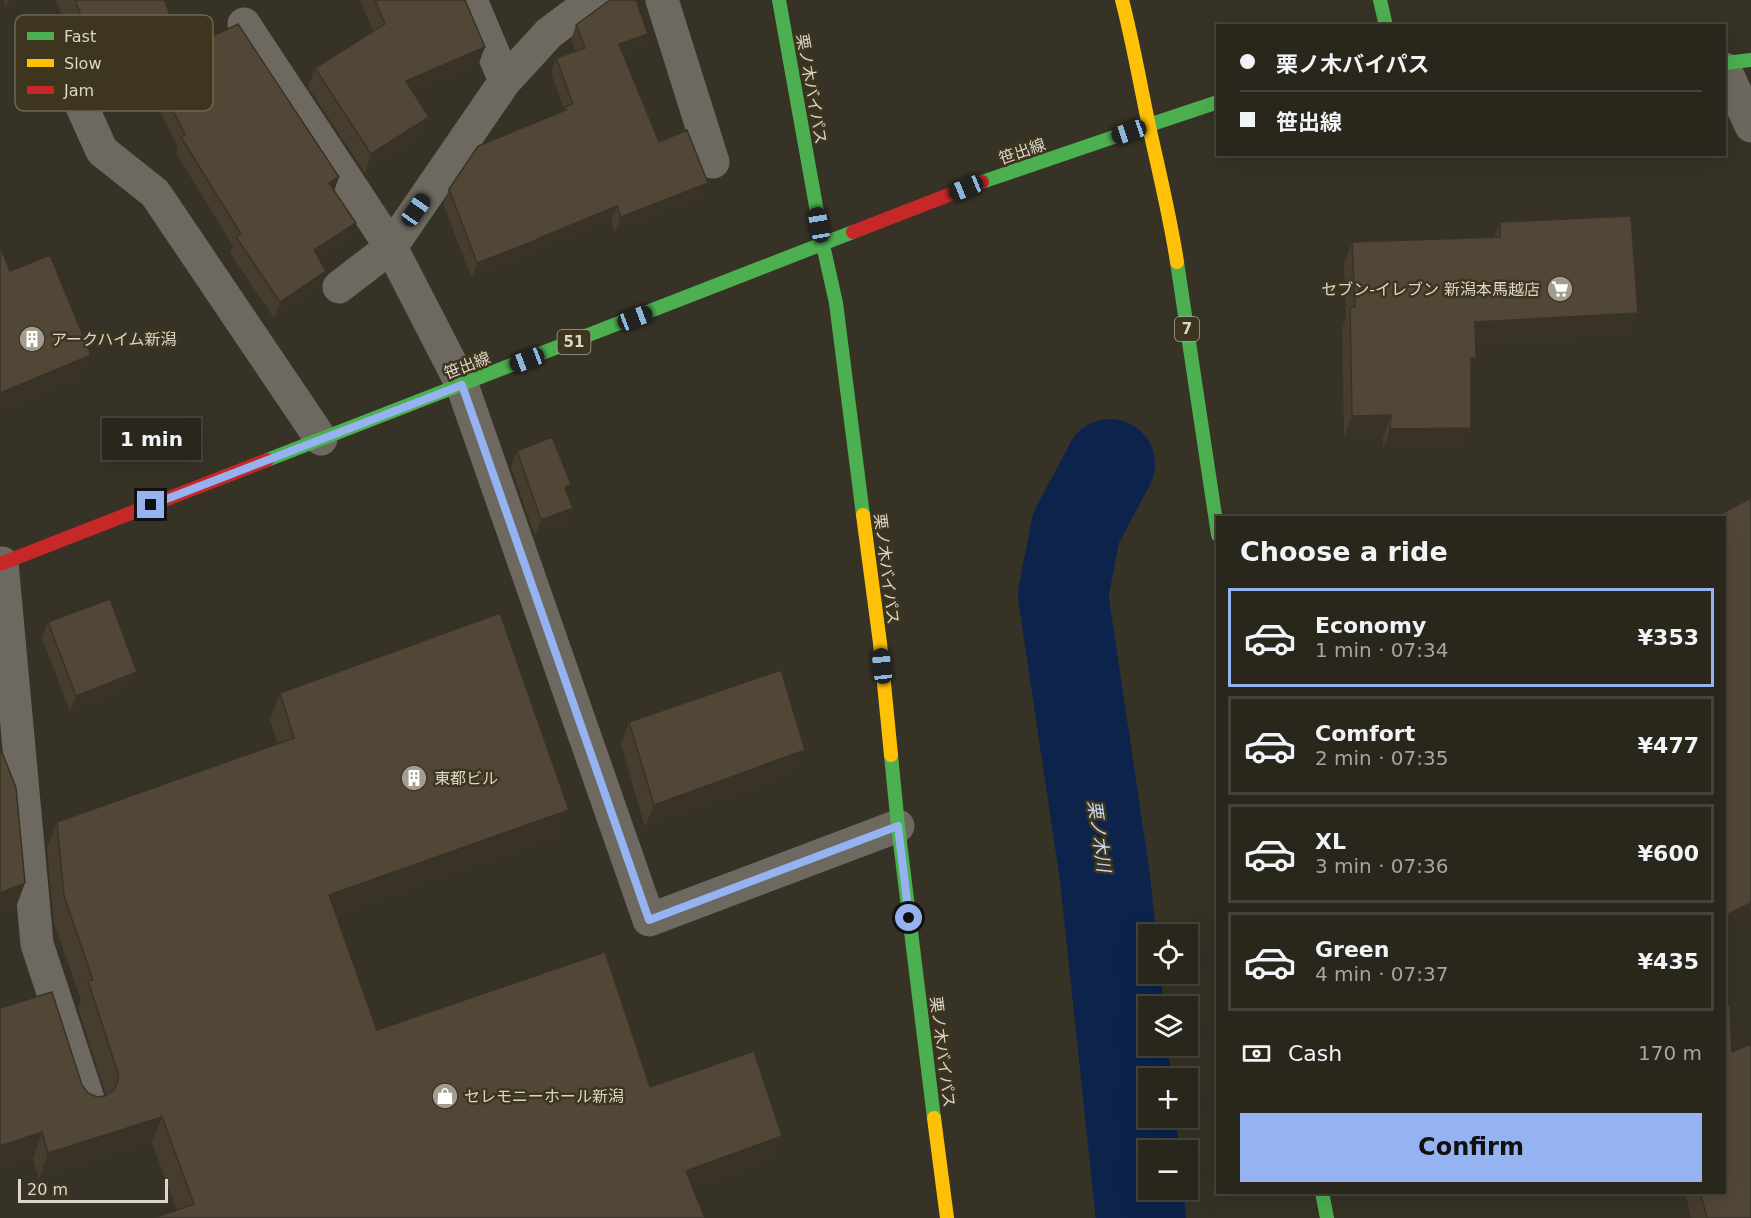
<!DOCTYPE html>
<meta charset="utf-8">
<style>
:root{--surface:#29261c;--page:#312e25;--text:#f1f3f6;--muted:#a5a5a3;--line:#45433b;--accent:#95b2f1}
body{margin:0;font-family:"DejaVu Sans","Noto Sans JP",sans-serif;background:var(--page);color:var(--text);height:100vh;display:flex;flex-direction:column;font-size:22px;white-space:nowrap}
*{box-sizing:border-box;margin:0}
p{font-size:20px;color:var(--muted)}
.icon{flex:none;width:33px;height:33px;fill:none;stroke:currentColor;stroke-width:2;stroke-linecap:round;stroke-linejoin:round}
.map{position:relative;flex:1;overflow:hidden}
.panel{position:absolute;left:1216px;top:516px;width:510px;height:678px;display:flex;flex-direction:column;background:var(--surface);border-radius:0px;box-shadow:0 6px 24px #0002,0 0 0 2px var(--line)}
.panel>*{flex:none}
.banner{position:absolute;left:1216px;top:24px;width:510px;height:132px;border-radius:0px;box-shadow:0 6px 24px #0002,0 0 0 2px var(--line);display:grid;align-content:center;height:132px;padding:0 24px;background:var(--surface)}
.fabs{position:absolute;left:1138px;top:924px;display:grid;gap:12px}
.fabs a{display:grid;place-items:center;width:60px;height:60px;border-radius:0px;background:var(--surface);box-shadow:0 6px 24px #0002,0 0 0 2px var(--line);font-size:30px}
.scale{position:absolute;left:18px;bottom:15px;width:150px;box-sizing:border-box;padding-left:6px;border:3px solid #dbd6c9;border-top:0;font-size:16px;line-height:21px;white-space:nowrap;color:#dbd6c9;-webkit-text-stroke:4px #3e351f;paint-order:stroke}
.end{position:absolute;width:27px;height:27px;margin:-14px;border:8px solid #95b2f1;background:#111;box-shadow:0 0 0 3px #111}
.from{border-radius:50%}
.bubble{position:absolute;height:42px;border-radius:0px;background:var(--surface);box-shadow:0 6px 24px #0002,0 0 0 2px var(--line);font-size:20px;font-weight:800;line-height:42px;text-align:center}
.car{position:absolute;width:18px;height:36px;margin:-18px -9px;border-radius:8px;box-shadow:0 0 4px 2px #0007;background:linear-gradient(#222 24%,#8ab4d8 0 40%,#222 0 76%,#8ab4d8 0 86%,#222 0)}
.banner b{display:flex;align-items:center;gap:21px;height:57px;font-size:22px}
.banner b+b{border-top:2px solid var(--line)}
.banner i{width:15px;height:15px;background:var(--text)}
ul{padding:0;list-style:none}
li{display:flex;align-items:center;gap:18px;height:99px;margin:0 12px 9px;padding:0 12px;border:3px solid var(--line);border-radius:0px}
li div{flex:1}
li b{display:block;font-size:22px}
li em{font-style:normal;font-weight:800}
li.active{border-color:var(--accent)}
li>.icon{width:54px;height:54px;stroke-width:1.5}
h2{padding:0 24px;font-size:27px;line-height:72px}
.pay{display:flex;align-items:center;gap:15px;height:66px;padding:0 24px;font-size:22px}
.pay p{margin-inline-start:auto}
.primary-button{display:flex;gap:12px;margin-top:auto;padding:12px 24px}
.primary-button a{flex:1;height:69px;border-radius:0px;background:var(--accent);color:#111;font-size:24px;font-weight:800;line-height:69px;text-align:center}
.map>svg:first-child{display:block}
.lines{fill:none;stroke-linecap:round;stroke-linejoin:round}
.river{stroke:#0c234c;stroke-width:90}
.street{stroke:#6d6961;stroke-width:33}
.fast{stroke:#4caf50;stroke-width:14}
.slow{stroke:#ffc107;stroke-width:14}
.jam{stroke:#c62828;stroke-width:14}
.wall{fill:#473d2f}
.shaded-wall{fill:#393226}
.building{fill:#524737;stroke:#393226;stroke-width:1.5}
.route{stroke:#95b2f1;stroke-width:8}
.labels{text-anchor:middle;stroke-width:5;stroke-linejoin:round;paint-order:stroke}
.shield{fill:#3e351f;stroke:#aca696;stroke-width:1.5}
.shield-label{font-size:15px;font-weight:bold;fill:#dbd6c9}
.street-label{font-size:16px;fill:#dbd6c9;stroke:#3e351f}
.poi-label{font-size:16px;fill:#dbd6c9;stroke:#3e351f;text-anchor:start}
.water-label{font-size:18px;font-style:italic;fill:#c5d8f8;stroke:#3e351f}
.key{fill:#3e351f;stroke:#6d6552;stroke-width:1.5}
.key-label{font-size:16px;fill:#dbd6c9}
</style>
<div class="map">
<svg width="1751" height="1218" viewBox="0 0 1751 1218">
<rect width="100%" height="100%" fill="#373226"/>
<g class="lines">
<path class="river" d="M1110,464L1076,528L1063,595L1105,878L1141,1218"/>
<path class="street" d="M471,0L505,81
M593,0L549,33L505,81L391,247L462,385L649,920L898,826
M662,0L713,162
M244,24L391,247L339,287
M1725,69L1751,126
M74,89L102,151L155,193L321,439
M2,563L37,944L90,1105"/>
<path class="fast" d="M779,0L823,245L836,303L863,515
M1380,0L1386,26
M1725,63L1751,60
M1149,125L1218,102
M982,182L1149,125
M1177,262L1218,535
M267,460L853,232
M891,755L898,826L934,1118
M1322,1192L1327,1218"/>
<path class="slow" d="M1122,0C1133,42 1140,84 1149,126C1159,172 1170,216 1177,262
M863,515L880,643L891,755
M934,1118L947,1218"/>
<path class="jam" d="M853,232L982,182
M0,564L267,460"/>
</g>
<path class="wall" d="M3,0H24L6,8Z
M56,0H164L162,43L84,73Z
M360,0H465L478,66L414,93L429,117L422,136L365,173L308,87L315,68L373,31Z
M576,25L648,34L643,48L624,55L659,142L708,183L703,198L615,232L611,221L533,253L532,255L472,278L443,204L449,189L563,112L564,109L551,73L556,58L576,52L571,40Z
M151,66L339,177L334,191L350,239L319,259L321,287L274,318L230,253L233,246L176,153L178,147L145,82Z
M1500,222L1630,334L1476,344V358L1471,372L1464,449L1383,450V437H1344L1342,329L1346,317L1344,264L1352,242L1494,237Z
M517,451L568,495L567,524L535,536L511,467Z
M48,622L132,688L70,712L42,638Z
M280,693L559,837L336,916L377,1030L650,1087L782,1136L772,1162L177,1210L152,1143L39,1180L33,1159L0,1169V1008L82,1085L88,1093L97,1097L106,1095L78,1008L81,1000L54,923L47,848L57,822L278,744L270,720Z
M629,722L797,773L645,827L621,745Z
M1732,1052L1751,1218H1691L1685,1192H1725Z"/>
<path class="shaded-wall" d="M9,0H24L6,8Z
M171,17L162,43L84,73L93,47Z
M648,34L643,48L614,59L619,44Z
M485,47L478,66L399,100L406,81Z
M429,117L422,136L365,173L371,154Z
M339,177L333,193L329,183Z
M708,183L703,198L615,232L621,217Z
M617,206L611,221L533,253L532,255L472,278L477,263Z
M356,223L350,239L308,266L314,250Z
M326,271L321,287L274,318L280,302Z
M1638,313L1630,334L1467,344L1475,322Z
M91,355L81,381L0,414V393Z
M1471,358H1476L1468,380Z
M1391,415L1383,437H1344L1352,416Z
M1471,428L1464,449L1383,450L1390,429Z
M571,484L566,500L565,488Z
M573,508L567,524L535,536L541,520Z
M137,672L132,688L70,712L76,696Z
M805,750L797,773L645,827L654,805Z
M569,810L559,837L319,922L329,895Z
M25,883L15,910L0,916V893Z
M1751,903V923L1725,936V916Z
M162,1117L152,1143L39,1180L48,1153Z
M42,1132L33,1159L0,1169V1146Z
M782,1136L772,1162L676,1198L686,1171Z"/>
<path class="building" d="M75,0H164L171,17L93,47Z
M375,0H465L485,47L406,81L429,117L371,154L315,68L385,24Z
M610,0H636L648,34L619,44L659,142L687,130L708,183L621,217L617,206L537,239V240L477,263L449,189L478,146L566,110L565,107L573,104L556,58L585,48L576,25Z
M238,24L339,177L329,183L356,223L314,250L326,271L280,302L236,237L241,234L181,137L185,135L151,66Z
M1631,216L1638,313L1475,322L1476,358H1471V428L1390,429L1391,415L1352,416L1350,307H1355L1352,242L1500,237V222Z
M0,246L10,271L50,255L91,355L0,393Z
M552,437L571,484L565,488L573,508L541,520L517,451Z
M1751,498V903L1725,916V518H1713Z
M110,599L137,672L76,696L48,622Z
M500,613L569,810L329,895L377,1030L605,952L650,1087L754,1051L782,1136L686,1171L705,1218H154L194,1204L162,1117L48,1153L42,1132L0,1146V1008L52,992L82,1085L88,1093L97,1097L105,1096L114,1090L118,1081V1073L88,981L93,980L64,896L57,822L294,738L280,693Z
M781,670L805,750L654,805L629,722Z
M0,747L16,788L25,883L0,893Z
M1730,1005L1732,1052L1751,1044V1218H1707L1700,1192H1725V1006Z"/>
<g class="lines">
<path class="route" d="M151,505L462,385L649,920L898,826L909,918"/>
</g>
<defs>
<g id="supermarket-disc" transform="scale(1.35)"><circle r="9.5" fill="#a29d90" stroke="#3e351f"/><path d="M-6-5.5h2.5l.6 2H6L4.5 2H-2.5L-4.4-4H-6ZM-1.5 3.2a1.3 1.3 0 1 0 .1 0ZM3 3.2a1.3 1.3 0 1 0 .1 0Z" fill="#fff"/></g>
<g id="building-disc" transform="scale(1.35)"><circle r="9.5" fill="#a29d90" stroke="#3e351f"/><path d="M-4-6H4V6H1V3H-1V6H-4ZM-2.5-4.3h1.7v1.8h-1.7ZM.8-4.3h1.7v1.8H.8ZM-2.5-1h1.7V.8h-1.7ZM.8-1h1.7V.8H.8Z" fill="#fff"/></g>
<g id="shop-disc" transform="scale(1.35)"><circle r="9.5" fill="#a29d90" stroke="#3e351f"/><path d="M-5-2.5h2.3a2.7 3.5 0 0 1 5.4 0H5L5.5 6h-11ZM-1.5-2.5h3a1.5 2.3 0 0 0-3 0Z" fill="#fff"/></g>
</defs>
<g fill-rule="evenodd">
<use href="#supermarket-disc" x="1560" y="289"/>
<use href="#building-disc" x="32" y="339"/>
<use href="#building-disc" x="414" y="778"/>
<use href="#shop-disc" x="445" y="1096"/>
</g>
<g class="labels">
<g class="shield">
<rect x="1175" y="317" width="24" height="24" rx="4.5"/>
<rect x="557.5" y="330" width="33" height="24" rx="4.5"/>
</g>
<g class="shield-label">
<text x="1187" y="334">7</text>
<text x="574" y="347">51</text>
</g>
<g class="street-label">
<text transform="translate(812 89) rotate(80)" y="6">栗ノ木バイパス</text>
<text transform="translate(1022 151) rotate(-19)" y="6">笹出線</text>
<text transform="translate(467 365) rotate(-21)" y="6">笹出線</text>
<text transform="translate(887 569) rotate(83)" y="6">栗ノ木バイパス</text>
<text transform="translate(943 1052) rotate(83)" y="6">栗ノ木バイパス</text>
</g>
<g class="poi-label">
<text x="1540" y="295" text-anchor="end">セブン‐イレブン 新潟本馬越店</text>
<text x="51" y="345">アークハイム新潟</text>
<text x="434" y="784">東都ビル</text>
<text x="464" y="1102">セレモニーホール新潟</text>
</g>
<g class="water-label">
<text transform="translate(1099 836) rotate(82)" y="6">栗ノ木川</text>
</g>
</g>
<rect x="15" y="15" width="198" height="96" rx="9" class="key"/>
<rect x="27" y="32" width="27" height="8" fill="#4caf50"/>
<rect x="27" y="59" width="27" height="8" fill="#ffc107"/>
<rect x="27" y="86" width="27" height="8" fill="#c62828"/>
<g class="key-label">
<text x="64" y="42">Fast</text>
<text x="64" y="69">Slow</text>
<text x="64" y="96">Jam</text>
</g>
</svg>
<div class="fabs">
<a><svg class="icon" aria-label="locate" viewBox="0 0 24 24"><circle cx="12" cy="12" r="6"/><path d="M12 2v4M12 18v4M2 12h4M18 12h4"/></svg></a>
<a><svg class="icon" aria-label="layers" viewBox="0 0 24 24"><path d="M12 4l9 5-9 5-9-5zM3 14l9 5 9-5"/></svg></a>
<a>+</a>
<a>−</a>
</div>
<div class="scale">20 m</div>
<i class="end from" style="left:909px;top:918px"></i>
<i class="end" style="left:151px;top:505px"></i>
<div class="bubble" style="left:102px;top:418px;width:99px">1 min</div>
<i class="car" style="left:1129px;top:132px;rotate:251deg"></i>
<i class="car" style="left:966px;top:188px;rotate:248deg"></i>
<i class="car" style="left:416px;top:210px;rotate:35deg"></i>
<i class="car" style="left:819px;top:225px;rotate:350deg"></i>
<i class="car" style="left:635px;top:318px;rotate:69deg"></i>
<i class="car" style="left:527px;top:360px;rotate:249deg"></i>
<i class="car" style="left:882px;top:666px;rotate:354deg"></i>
<div class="banner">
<b><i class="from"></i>栗ノ木バイパス</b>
<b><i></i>笹出線</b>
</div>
<section class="panel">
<h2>Choose a ride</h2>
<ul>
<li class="active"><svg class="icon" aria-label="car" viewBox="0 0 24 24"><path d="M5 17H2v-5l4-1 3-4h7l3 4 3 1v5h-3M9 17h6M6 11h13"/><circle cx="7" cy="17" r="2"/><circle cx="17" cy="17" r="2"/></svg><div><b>Economy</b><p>1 min · 07:34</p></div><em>¥353</em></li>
<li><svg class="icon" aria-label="car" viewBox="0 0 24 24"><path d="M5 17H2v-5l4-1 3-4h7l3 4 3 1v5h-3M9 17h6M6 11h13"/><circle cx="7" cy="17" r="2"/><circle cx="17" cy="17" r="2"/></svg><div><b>Comfort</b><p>2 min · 07:35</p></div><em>¥477</em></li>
<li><svg class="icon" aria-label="car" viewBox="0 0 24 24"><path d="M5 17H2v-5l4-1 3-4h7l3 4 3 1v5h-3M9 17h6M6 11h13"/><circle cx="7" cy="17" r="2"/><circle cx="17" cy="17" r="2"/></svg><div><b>XL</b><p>3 min · 07:36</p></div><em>¥600</em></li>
<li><svg class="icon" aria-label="car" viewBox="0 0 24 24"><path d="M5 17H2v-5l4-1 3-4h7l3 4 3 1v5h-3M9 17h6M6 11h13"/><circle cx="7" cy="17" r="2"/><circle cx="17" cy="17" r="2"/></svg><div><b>Green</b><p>4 min · 07:37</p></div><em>¥435</em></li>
</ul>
<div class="pay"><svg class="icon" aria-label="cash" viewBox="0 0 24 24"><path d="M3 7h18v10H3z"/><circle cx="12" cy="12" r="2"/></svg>Cash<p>170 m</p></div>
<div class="primary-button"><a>Confirm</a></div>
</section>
</div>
